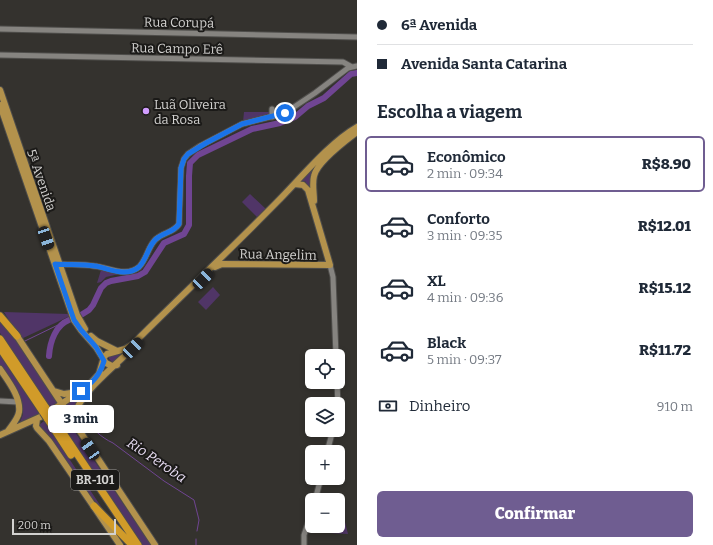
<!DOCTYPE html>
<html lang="pt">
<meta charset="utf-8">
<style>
:root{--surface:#fff;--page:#f2f2f3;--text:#1f2937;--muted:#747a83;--line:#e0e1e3;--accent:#6f5d91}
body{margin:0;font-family:Bitter,serif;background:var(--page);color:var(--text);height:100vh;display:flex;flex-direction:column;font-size:15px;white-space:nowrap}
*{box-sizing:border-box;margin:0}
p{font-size:13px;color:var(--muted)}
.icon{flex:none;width:22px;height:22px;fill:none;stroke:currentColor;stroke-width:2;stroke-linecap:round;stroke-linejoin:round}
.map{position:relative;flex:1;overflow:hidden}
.sheet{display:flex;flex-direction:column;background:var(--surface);width:356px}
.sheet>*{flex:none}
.hud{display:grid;align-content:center;height:88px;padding:0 20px;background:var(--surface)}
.controls{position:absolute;left:305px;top:349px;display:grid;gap:8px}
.controls a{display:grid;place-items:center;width:40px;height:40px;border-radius:6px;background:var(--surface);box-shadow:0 2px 6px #0003;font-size:20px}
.scale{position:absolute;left:12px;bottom:10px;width:104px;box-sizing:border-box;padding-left:4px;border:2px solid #d3d2d0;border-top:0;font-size:11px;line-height:14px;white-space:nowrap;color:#d3d2d0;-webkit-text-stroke:3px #1b1a18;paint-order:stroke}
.end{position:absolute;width:18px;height:18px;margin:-9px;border:5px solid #1a73e8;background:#fff;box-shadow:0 0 0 2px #fff}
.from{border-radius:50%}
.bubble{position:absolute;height:28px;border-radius:6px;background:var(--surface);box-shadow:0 2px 6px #0003;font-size:13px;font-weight:800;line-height:28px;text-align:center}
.car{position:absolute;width:12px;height:24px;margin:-12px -6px;border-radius:5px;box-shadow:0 0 3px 1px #0007;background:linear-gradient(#222 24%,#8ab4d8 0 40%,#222 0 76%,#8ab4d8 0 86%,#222 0)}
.hud b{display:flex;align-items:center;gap:14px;height:38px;font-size:15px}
.hud b+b{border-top:1px solid var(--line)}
.hud i{width:10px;height:10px;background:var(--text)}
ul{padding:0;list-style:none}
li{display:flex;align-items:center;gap:12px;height:56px;margin:0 8px 6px;padding:0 12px;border:2px solid transparent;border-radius:6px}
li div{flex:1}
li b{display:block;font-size:15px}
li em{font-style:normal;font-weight:800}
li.active{border-color:var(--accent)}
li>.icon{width:36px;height:36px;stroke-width:1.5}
h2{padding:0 20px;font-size:18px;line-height:48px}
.pay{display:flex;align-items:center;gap:10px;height:44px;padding:0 20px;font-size:15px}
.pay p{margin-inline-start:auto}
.primary-button{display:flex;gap:8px;margin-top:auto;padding:8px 20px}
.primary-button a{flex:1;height:46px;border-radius:6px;background:var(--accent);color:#fff;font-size:16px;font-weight:800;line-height:46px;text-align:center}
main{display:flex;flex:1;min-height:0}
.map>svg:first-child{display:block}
.green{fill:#503567}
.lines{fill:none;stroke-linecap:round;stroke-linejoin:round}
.stream{stroke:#704593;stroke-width:1}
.river{stroke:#704593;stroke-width:6}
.tertiary-casing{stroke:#4f4e4b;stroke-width:7}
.primary-casing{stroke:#4f4e4b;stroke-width:8}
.motorway-casing{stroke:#4f4e4b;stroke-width:9}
.tertiary{stroke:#868480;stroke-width:5}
.primary{stroke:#b3924c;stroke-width:6}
.motorway{stroke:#d19b29;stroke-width:7}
.motorway-bridge-casing{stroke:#4f4e4b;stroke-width:9;stroke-linecap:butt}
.motorway-bridge{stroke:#d19b29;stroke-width:7}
.route{stroke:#1a73e8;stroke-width:5}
.poi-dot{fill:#d19dfe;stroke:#1b1a18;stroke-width:1.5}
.labels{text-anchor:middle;stroke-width:4;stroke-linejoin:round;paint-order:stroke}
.shield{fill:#1b1a18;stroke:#9c9b99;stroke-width:1}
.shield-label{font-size:12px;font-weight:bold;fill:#d3d2d0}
.street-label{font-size:13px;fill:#d3d2d0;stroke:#1b1a18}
.poi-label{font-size:13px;fill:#d3d2d0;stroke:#1b1a18;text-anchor:start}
.water-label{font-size:14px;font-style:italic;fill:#e9def4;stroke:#1b1a18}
</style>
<main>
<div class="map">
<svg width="357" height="545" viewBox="0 0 357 545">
<rect width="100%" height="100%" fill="#34322e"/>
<path class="green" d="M244,112H271L272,116L243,122Z
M316,165L311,187H308L305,181H301Z
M250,194L266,209L258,218L242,202Z
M101,270L119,274L106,277L101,282L97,283Z
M213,287L220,295L206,310L198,302Z
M4,312L69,314L70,316L21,339Z
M0,319L15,336L61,401L50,408L0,333Z
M127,351L114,362H112L109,359L108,356Z
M0,355L40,415L20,422L23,414L22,407L13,386L0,366Z
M85,392L73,417L65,405Z
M62,408L73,424L75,432L151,545H142L53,414Z
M44,421L110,520L88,493L39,429V425Z
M312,519V526H338V521L345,522L348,534L311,532Z"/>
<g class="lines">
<path class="stream" d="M25,341L62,323
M83,417C92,428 100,437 113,443L164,481L194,500L199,520L197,531
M196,539V545"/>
<path class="river" d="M81,315L89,310L93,305L101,288L106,283L111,281L138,276L145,272L164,243L184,234L189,225V176L190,163L198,155L252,129L280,123L295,117L308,106L324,98L351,74L357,73
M49,356C50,341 56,325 69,320"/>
<g class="tertiary-casing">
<path id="tertiary" d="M0,29L357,37
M0,55L343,62L352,67
M272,109V117
M58,264C70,265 82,264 94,266C108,267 126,278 139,267C147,259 148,246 156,239C164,232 173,233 179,224L181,168L184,159L188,154L200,146L242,124L285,113L315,93L348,68L357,66
M330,265L333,277L336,356
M337,382L338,406
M0,401L18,402
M327,452L333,430
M315,500L321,478
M304,545V535L312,511"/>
</g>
<g class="primary-casing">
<path id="primary" d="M0,90L77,315L85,329
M0,105L74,320L81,330L96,347L106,363L112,366L117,365
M314,201C314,193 312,184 314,176C317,162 345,141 357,132
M215,267L222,264L330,265L308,190L303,185L295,184
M15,333L155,545
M91,336L97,341L117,351
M0,369C8,381 21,397 19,412C18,419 12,425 8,431
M54,391L64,394L78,392
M37,419L36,426L37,428L49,441L120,545
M77,425C76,420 76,415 77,409C83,391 120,361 135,346
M0,435L47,414L90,384L99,374L104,357L107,354L125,349L133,344C181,296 230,250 277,202C300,179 329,143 357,127"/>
</g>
<g class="motorway-casing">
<path id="motorway" d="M0,316L17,336
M0,339L46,408
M0,348L43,412
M51,415L138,545
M47,418L71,455
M94,506L132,545"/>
</g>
<use href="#tertiary" class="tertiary"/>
<use href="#primary" class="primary"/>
<use href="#motorway" class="motorway"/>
<g class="motorway-bridge-casing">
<path id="motorway-bridge" d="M46,408L51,415
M43,412L47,418"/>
</g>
<use href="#motorway-bridge" class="motorway-bridge"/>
</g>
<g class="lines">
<path class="route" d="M81,391C93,382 100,375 104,361L96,347L81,330L74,320L55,264C68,265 82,264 95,266C108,268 126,278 139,267C147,259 148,246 156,239C164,232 173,233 179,224L181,168L184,159L188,154L206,143L242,124L285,113"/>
</g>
<circle class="poi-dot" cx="146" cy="111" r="4"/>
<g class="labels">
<rect class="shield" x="71" y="470" width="48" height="20" rx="3"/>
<g class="shield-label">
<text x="95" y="484">BR-101</text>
</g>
<g class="street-label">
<text transform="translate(179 22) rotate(1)" y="5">Rua Corupá</text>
<text transform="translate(177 48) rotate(1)" y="5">Rua Campo Erê</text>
<text transform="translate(42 180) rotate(71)" y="5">5ª Avenida</text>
<text transform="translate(278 254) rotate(1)" y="5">Rua Angelim</text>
</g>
<g class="poi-label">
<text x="154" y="109">Luã Oliveira<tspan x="154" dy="15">da Rosa</tspan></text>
</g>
<g class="water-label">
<text transform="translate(157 460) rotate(34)" y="5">Rio Peroba</text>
</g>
</g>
</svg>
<div class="controls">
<a><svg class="icon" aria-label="locate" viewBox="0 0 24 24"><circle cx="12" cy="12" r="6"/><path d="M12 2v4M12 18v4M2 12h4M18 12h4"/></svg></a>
<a><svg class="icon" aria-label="layers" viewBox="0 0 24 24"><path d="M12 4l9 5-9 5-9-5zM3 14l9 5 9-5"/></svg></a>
<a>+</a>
<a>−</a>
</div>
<div class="scale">200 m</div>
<i class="end from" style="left:285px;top:113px"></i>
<i class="end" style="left:81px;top:391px"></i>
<div class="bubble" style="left:48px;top:405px;width:66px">3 min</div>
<i class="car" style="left:46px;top:238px;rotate:161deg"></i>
<i class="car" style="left:203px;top:279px;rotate:45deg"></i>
<i class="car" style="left:133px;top:348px;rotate:44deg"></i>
<i class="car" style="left:90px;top:449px;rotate:326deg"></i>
</div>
<section class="sheet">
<div class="hud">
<b><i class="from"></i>6ª Avenida</b>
<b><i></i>Avenida Santa Catarina</b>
</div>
<h2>Escolha a viagem</h2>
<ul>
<li class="active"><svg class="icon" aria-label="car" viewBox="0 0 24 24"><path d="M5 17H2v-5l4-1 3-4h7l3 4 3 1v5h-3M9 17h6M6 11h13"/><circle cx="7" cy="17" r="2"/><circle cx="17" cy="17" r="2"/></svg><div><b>Econômico</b><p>2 min · 09:34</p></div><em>R$8.90</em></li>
<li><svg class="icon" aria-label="car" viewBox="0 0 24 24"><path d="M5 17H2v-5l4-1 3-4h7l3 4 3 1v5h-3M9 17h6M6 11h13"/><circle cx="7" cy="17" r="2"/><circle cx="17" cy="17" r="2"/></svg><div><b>Conforto</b><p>3 min · 09:35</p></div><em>R$12.01</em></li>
<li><svg class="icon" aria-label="car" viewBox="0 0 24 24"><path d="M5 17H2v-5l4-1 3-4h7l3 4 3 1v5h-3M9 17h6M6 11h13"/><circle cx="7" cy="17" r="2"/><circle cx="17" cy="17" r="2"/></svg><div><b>XL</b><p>4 min · 09:36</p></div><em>R$15.12</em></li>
<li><svg class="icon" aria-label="car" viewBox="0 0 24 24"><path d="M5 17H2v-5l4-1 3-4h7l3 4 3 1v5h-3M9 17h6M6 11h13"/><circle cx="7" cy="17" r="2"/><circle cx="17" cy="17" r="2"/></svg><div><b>Black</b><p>5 min · 09:37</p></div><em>R$11.72</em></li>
</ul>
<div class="pay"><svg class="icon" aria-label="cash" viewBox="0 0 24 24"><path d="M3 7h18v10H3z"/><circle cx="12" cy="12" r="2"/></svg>Dinheiro<p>910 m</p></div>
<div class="primary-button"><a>Confirmar</a></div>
</section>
</main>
